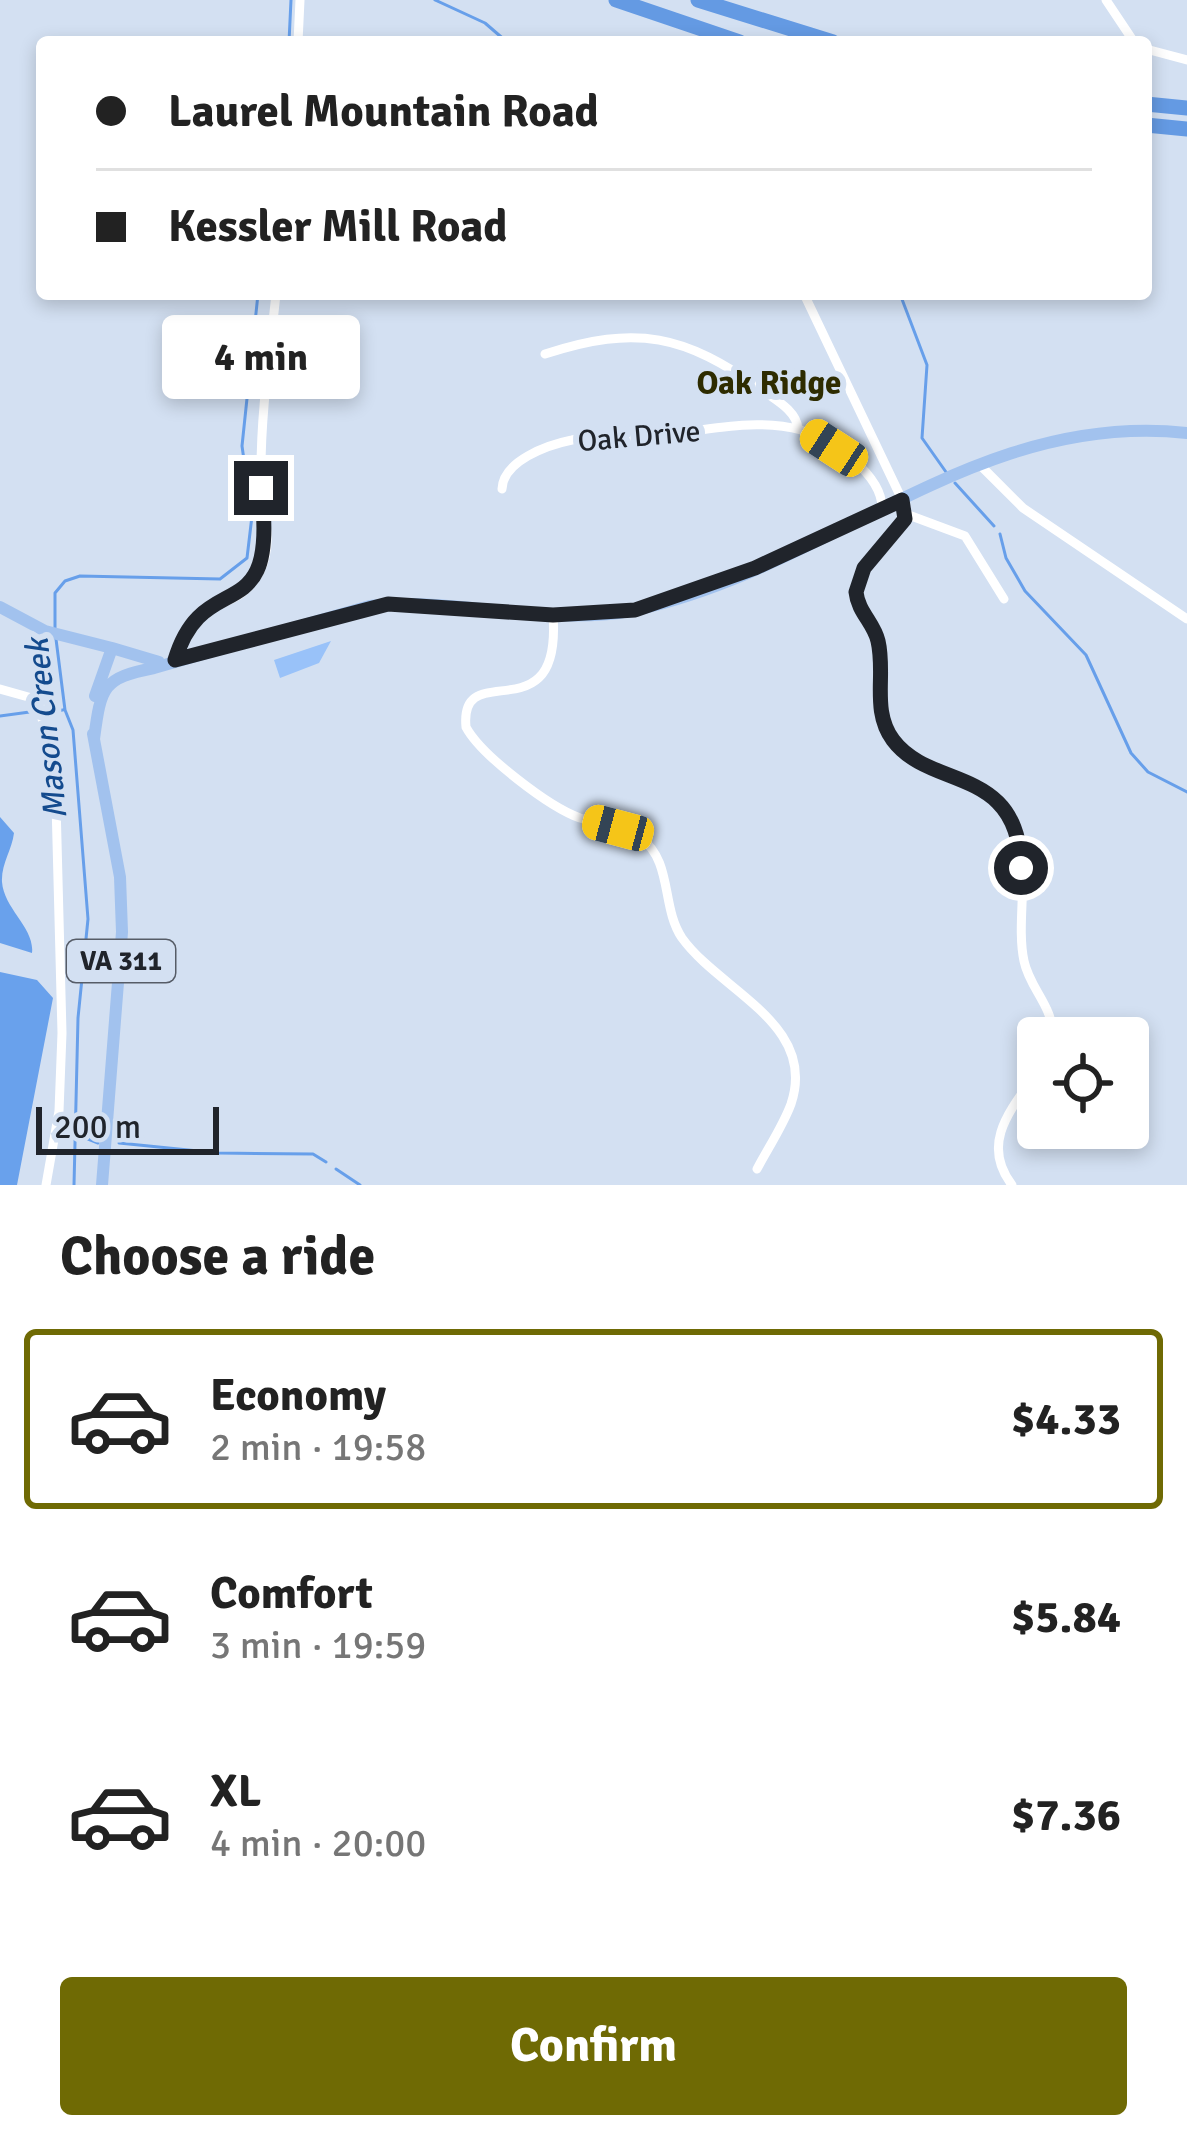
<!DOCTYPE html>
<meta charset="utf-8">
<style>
:root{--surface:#fff;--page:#f6f6f6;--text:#222;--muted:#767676;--line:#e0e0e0;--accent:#6f6a04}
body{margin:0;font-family:Signika,sans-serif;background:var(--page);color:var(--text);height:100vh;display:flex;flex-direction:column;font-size:45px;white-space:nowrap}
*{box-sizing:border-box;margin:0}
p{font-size:39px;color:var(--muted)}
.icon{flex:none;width:66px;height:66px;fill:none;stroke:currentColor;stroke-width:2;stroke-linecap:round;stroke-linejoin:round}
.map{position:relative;height:1185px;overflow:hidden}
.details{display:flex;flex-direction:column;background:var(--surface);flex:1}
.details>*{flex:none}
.hud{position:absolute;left:36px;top:36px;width:1116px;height:264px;border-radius:12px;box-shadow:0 6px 18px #0003;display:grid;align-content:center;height:264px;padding:0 60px;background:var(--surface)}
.tools{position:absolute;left:1017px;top:1017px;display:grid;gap:24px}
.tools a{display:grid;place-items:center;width:132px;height:132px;border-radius:12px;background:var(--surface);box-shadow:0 6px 18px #0003;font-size:60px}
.scale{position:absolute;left:36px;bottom:30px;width:183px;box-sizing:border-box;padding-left:12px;border:6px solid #20242b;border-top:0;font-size:33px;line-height:42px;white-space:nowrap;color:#20242b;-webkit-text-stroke:9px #d3e0f2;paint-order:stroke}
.end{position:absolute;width:54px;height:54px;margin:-27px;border:15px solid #20242b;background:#fff;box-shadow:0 0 0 6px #fff}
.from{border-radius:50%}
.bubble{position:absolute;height:84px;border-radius:12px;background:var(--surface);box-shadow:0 6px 18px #0003;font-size:39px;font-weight:700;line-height:84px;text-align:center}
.car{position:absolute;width:36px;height:72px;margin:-36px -18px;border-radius:15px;box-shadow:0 0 9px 3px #0007;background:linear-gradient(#f5c518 24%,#345 0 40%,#f5c518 0 76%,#345 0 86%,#f5c518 0)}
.hud b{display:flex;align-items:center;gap:42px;height:114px;font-size:45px}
.hud b+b{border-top:3px solid var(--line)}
.hud i{width:30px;height:30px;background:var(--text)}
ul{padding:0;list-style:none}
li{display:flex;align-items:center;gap:36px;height:180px;margin:0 24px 18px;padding:0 36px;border:6px solid transparent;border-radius:12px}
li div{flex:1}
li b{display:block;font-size:45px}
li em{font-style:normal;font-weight:700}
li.active{border-color:var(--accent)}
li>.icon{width:108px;height:108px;stroke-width:1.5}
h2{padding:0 60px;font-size:54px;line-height:144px}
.cta{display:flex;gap:24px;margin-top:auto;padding:24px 60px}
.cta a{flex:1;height:138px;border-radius:12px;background:var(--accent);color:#fff;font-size:48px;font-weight:700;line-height:138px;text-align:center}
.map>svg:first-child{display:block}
.green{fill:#99c2f9}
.forest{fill:#69a1ec}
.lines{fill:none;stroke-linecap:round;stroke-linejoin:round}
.stream{stroke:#679fea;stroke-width:3}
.minor{stroke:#fff;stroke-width:9}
.major{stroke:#a2c2ee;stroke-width:12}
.highway{stroke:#649ae3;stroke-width:15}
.route{stroke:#20242b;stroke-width:15}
.labels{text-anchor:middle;stroke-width:12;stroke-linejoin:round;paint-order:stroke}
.shield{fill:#d3e0f2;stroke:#565c67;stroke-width:3}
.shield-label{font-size:27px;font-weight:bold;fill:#20242b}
.street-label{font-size:30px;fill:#20242b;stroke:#d3e0f2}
.neighbourhood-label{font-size:33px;font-weight:bold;fill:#2e2c01;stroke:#d3e0f2}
.water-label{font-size:33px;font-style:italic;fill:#144b8e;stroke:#d3e0f2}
</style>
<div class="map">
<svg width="1187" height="1185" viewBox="0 0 1187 1185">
<rect width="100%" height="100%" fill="#d3e0f2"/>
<path class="green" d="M331,641L319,663L280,678L274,660Z"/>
<path class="forest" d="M0,817L14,833C12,850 1,864 2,882C4,909 35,928 32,953L0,943Z
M0,972L37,980L53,998L17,1185H0Z"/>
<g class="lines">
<path class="stream" d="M435,0L485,23L507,42
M289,42L291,0
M900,294L927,365L922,438L946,472
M955,483L994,526
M1000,534L1006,558L1025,591L1086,655L1131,753L1148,772L1187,792
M55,630V593L65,581L80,576L220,579L247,558L252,516L242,446L258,294
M56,639L65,710L73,730L88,919L78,1018L74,1185
M47,711L63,710
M0,716L37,711
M78,1135L98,1143
M119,1143L218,1153L313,1154L326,1162
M336,1169L360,1185"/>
<path class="minor" d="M1106,0L1134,42
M298,42L300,0
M1146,49L1187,60
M804,294L906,508C903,542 862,557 856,592C858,612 874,623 878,642C885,669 874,698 885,724C905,776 979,767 1012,824C1033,863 1015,919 1024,961C1030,990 1055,1007 1052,1038
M545,354C637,324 685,335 762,390C776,400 797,411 798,429
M979,464L1023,508L1187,619
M502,489C503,461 547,445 572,440C589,436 610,441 627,440C683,436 746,415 801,430C832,439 883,475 882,509
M906,514L965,536L1004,599
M553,615C562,738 459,654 466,727C481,755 549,807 580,818C600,824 624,825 641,838C673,862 661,907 682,938C720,991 818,1024 791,1104C783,1126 768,1148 757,1169
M175,660C197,587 236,618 260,571C276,540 260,503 261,470C261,411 270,352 276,294
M0,689L39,700L56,803L62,1033L59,1111L46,1185
M1012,1185C979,1142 1013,1107 1038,1071"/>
<path class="major" d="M0,607L45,631L112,648
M95,696L112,648L159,662
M93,734L120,877L122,932L102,1185
M94,739C101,686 103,678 154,668L370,606C458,596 547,628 635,610C831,568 976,410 1187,433"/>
<path class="highway" d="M616,0L740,42
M698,0L833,42
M1146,104L1187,108
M1146,125L1187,129"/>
</g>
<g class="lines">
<path class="route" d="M261,488C280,636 204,562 175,660L388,604L553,615L635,610L755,568L902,500L905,519L864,568L856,592C858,612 874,623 878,641C886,675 871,710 893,740C931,791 1019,764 1021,868"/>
</g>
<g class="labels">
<rect class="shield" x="67" y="940" width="108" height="42" rx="9"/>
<g class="shield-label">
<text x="121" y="970">VA 311</text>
</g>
<g class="street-label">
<text transform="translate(639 436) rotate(-5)" y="10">Oak Drive</text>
</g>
<g class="neighbourhood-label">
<text x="769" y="394">Oak Ridge</text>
</g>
<g class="water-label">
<text transform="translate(45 729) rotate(-96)" y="12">Mason Creek</text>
</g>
</g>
</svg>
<div class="tools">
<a><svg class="icon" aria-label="locate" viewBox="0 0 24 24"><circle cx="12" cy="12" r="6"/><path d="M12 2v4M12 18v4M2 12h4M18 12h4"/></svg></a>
</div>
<div class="scale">200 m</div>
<i class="end from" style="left:1021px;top:868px"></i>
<i class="end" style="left:261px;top:488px"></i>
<div class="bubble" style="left:162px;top:315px;width:198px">4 min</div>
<i class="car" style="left:834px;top:448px;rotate:303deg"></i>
<i class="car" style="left:618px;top:828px;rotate:285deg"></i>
<div class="hud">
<b><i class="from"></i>Laurel Mountain Road</b>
<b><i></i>Kessler Mill Road</b>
</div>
</div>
<section class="details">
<h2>Choose a ride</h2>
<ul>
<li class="active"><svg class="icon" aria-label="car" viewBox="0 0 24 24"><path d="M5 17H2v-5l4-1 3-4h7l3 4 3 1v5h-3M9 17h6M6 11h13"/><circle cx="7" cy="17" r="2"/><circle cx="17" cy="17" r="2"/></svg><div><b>Economy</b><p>2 min · 19:58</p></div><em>$4.33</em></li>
<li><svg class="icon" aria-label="car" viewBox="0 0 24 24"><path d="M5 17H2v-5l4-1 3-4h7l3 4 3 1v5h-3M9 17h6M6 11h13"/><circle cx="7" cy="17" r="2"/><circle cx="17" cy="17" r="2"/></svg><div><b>Comfort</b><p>3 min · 19:59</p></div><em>$5.84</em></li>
<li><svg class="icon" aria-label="car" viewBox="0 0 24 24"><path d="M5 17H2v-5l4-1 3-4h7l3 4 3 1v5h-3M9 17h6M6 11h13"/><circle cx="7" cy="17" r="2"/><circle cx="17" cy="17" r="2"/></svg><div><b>XL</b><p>4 min · 20:00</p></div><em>$7.36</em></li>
</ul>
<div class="cta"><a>Confirm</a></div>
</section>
